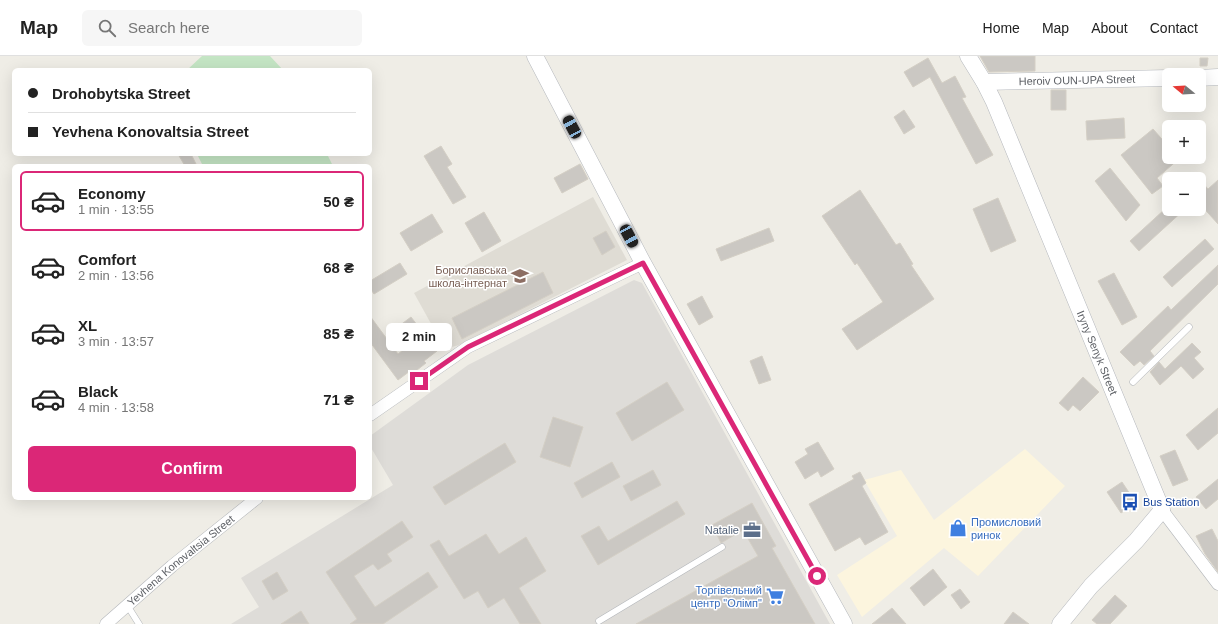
<!DOCTYPE html>
<meta charset="utf-8">
<style>
:root{--surface:#fff;--page:#f6f6f6;--text:#222;--muted:#767676;--line:#e0e0e0;--accent:#db2777}
body{margin:0;font-family:Arial,sans-serif;background:var(--page);color:var(--text);height:100vh;display:flex;flex-direction:column;font-size:15px;white-space:nowrap}
*{box-sizing:border-box;margin:0}
p{font-size:13px;color:var(--muted)}
.icon{flex:none;width:22px;height:22px;fill:none;stroke:currentColor;stroke-width:2;stroke-linecap:round;stroke-linejoin:round}
.map{position:relative;flex:1;overflow:hidden}
.side{position:absolute;left:12px;top:108px;width:360px;height:336px;display:flex;flex-direction:column;background:var(--surface);border-radius:6px;box-shadow:0 4px 16px #0002}
.side>*{flex:none}
.banner{position:absolute;left:12px;top:12px;width:360px;height:88px;border-radius:6px;box-shadow:0 4px 16px #0002;display:grid;align-content:center;height:88px;padding:0 16px;background:var(--surface)}
.needle{width:26px;rotate:288deg}
.fabs{position:absolute;left:1162px;top:12px;display:grid;gap:8px}
.fabs a{display:grid;place-items:center;width:44px;height:44px;border-radius:6px;background:var(--surface);box-shadow:0 4px 16px #0002;font-size:20px}
.end{position:absolute;width:18px;height:18px;margin:-9px;border:5px solid #db2777;background:#fff;box-shadow:0 0 0 2px #fff}
.from{border-radius:50%}
.bubble{position:absolute;height:28px;border-radius:6px;background:var(--surface);box-shadow:0 4px 16px #0002;font-size:13px;font-weight:600;line-height:28px;text-align:center}
.car{position:absolute;width:12px;height:24px;margin:-12px -6px;border-radius:5px;box-shadow:0 0 3px 1px #0007;background:linear-gradient(#222 24%,#8ab4d8 0 40%,#222 0 76%,#8ab4d8 0 86%,#222 0)}
.banner b{display:flex;align-items:center;gap:14px;height:38px;font-size:15px}
.banner b+b{border-top:1px solid var(--line)}
.banner i{width:10px;height:10px;background:var(--text)}
ul{padding:7px 0 0;list-style:none}
li{display:flex;align-items:center;gap:12px;height:60px;margin:0 8px 6px;padding:0 8px;border:2px solid transparent;border-radius:6px}
li div{flex:1}
li b{display:block;font-size:15px}
li em{font-style:normal;font-weight:600}
li.current{border-color:var(--accent)}
li>.icon{width:36px;height:36px;stroke-width:1.5}
.button{display:flex;gap:8px;margin-top:auto;padding:8px 16px}
.button a{flex:1;height:46px;border-radius:6px;background:var(--accent);color:#fff;font-size:16px;font-weight:600;line-height:46px;text-align:center}
header{display:flex;align-items:center;gap:24px;box-sizing:border-box;height:56px;padding:0 20px;background:var(--surface);border-bottom:1px solid var(--line)}
header strong{font-size:19px}
nav{display:flex;gap:22px;margin-inline-start:auto;font-size:14px}
.search{width:280px;height:36px;background:var(--page);display:flex;align-items:center;gap:10px;box-sizing:border-box;padding:0 14px;border-radius:6px;color:var(--muted);font-size:15px}
.map>svg:first-child{display:block}
.commercial{fill:#fcf5de}
.industrial{fill:#dedcd8}
.education{fill:#dfdcd4}
.green{fill:#c4e5c4}
.building{fill:#cbc8c3;stroke:#d4cfc5}
.lines{fill:none;stroke-linecap:round;stroke-linejoin:round}
.lane-casing{stroke:#b3b6ba;stroke-width:7}
.street-casing{stroke:#b3b6ba;stroke-width:13}
.secondary-casing{stroke:#b5b8bd;stroke-width:17}
.lane{stroke:#fff;stroke-width:6}
.street{stroke:#fff;stroke-width:12}
.secondary{stroke:#fff;stroke-width:16}
.route{stroke:#db2777;stroke-width:5}
.labels{text-anchor:middle;stroke-width:3;stroke-linejoin:round;paint-order:stroke}
.street-label{font-size:11px;fill:#5e6166;stroke:#fff}
.education-label{font-size:11px;fill:#785e54;stroke:#fff;text-anchor:end}
.transit-label{font-size:11px;fill:#164399;stroke:#fff;text-anchor:start}
.shop-label{font-size:11px;fill:#366cbe;stroke:#fff;text-anchor:start}
.service-label{font-size:11px;fill:#4e5e75;stroke:#fff;text-anchor:end}
</style>
<header>
<strong>Map</strong>
<div class="search"><svg class="icon" aria-label="search" viewBox="0 0 24 24"><circle cx="10" cy="10" r="6"/><path d="M15 15l6 6"/></svg>Search here</div>
<nav><a>Home</a><a>Map</a><a>About</a><a>Contact</a></nav>
</header>
<div class="map">
<svg width="1218" height="568" viewBox="0 0 1218 568">
<rect width="100%" height="100%" fill="#efede6"/>
<path class="commercial" d="M1025,393L1065,430L978,520L944,492L862,561L837,519L897,480L864,424L901,414L934,464Z"/>
<path class="industrial" d="M634,224L642,227L830,568H231L259,551L241,522L393,429L370,390V380L468,309Z"/>
<path class="education" d="M593,141L627,204L459,289L445,293L414,237Z"/>
<path class="green" d="M202,0H270L283,14H187Z
M197,98H327L333,110H203Z"/>
<path class="building" d="M980,0H1035V15L989,16Z
M928,2L942,27L955,20L966,41L962,42L993,99L976,108L930,21L913,31L904,16Z
M1200,2H1208L1207,10H1200Z
M1051,34H1066V54H1051Z
M904,54L915,71L904,78L894,61Z
M1124,62L1125,82L1087,84L1086,65Z
M1153,73L1169,91V101H1181L1157,122L1163,130L1152,138L1121,99Z
M441,90L452,108L447,111L466,141L453,148L424,100Z
M178,98H191L197,110H185Z
M580,108L588,123L562,137L554,122Z
M1110,112L1140,149L1126,165L1095,125Z
M1199,123L1208,133L1218,124V168L1199,147Z
M860,134L896,189L900,187L913,208L911,209L934,243L857,294L842,273L883,246L857,207L855,209L822,160Z
M998,142L1016,185L991,196L973,153Z
M1165,153H1185L1139,195L1130,185Z
M484,156L501,185L482,196L465,167Z
M432,158L443,176L411,195L400,177Z
M769,172L774,185L721,205L716,193Z
M606,175L615,191L602,199L593,182Z
M1205,183L1214,193L1172,231L1163,221Z
M400,207L407,218L374,238L370,232V225Z
M1218,209V228L1150,295L1154,300L1144,309L1140,305L1134,310L1120,296L1168,250L1171,254Z
M543,216L553,237L462,283L452,262Z
M1114,217L1137,261L1122,269L1098,225Z
M702,240L713,261L699,269L687,248Z
M370,260L398,298L412,287L399,270L411,261L437,295L424,305L426,307L412,318L410,315L398,324L370,286Z
M1192,287L1201,296L1194,302L1204,313L1193,323L1181,310L1160,329L1150,316L1159,306L1165,313Z
M762,300L771,324L759,328L750,305Z
M1083,321L1099,336L1080,355L1073,349L1068,355L1059,347Z
M667,326L684,354L632,385L616,357Z
M1218,352V377L1198,394L1186,379Z
M553,361L583,371L570,411L540,401Z
M818,386L834,413L821,421L818,415L805,423L795,406L808,398L805,393Z
M505,387L516,406L445,449L433,431Z
M1175,394L1188,424L1173,430L1160,400Z
M612,406L620,421L582,442L574,427Z
M653,414L661,429L631,445L623,430Z
M860,416L866,427L862,430L888,476L865,489L860,481L835,495L809,448L854,423L852,420Z
M1218,423V443L1206,453L1196,441Z
M1122,426L1136,447L1121,457L1107,436Z
M677,445L685,458L598,509L581,480L599,470L608,485Z
M752,447L776,490L772,492L815,568H636L758,500L743,474L721,487L712,469Z
M402,465L413,481L387,498L392,505L378,514L373,508L354,520L375,551L428,516L438,531L383,568H350L357,563L326,516Z
M1212,473L1218,485V516L1205,498L1196,480Z
M486,478L499,498L526,481L546,515L519,532L541,568H520L504,542L488,552L478,535L464,543L430,489L439,484L449,500Z
M933,513L947,531L924,550L910,532Z
M277,516L288,535L273,544L262,525Z
M960,533L970,546L961,553L951,539Z
M1115,539L1127,550L1110,568H1097L1092,564Z
M892,552L906,568H872Z
M301,555L309,568H281Z
M1013,556L1029,568H1004Z"/>
<g class="lines">
<g class="lane-casing">
<path id="lane" d="M1133,326L1189,271
M127,549L139,568
M599,565L722,491"/>
</g>
<g class="street-casing">
<g id="street">
<path d="M370,359L468,291L643,207"/>
<path d="M1162,454L1218,528"/>
<path id="s1" d="M106,568L172,510L257,442"/>
</g>
</g>
<g class="secondary-casing">
<g id="secondary">
<path d="M535,0L643,207L844,568"/>
<path id="s2" d="M968,0L984,26L994,46L1162,454L1136,485L1091,530L1060,568"/>
<path d="M1199,22L1218,21"/>
<path id="s3" d="M984,26L1169,22"/>
</g>
</g>
<use href="#lane" class="lane"/>
<use href="#street" class="street"/>
<use href="#secondary" class="secondary"/>
</g>
<g class="lines">
<path class="route" d="M419,325L468,291L643,207L817,520"/>
</g>
<defs>
<g id="school-bare" transform="scale(1.38)"><path d="M0-5L7-2L0 1L-7-2ZM-4 1L0 2.5L4 1V4Q0 6-4 4Z" fill="#8d6e63" stroke="#fff" stroke-width="2.5" paint-order="stroke"/></g>
<g id="bus-bare" transform="scale(1.38)"><path d="M-5-6H5V4H4V6H2V4H-2V6H-4V4H-5ZM-3.5-4V0h7V-4ZM-3.5 1.2v1.5H-2V1.2ZM2 1.2v1.5H3.5V1.2Z" fill="#1a4fb4" stroke="#fff" stroke-width="2.5" paint-order="stroke"/></g>
<g id="shop-bare" transform="scale(1.38)"><path d="M-5-2.5h2.3a2.7 3.5 0 0 1 5.4 0H5L5.5 6h-11ZM-1.5-2.5h3a1.5 2.3 0 0 0-3 0Z" fill="#3f7fe0" stroke="#fff" stroke-width="2.5" paint-order="stroke"/></g>
<g id="office-bare" transform="scale(1.38)"><path d="M-6-3h4V-5.5h4V-3h4V5H-6ZM-1-4.5V-3h2v-1.5ZM-6 0V1H6V0Z" fill="#5c6f8a" stroke="#fff" stroke-width="2.5" paint-order="stroke"/></g>
<g id="supermarket-bare" transform="scale(1.38)"><path d="M-6-5.5h2.5l.6 2H6L4.5 2H-2.5L-4.4-4H-6ZM-1.5 3.2a1.3 1.3 0 1 0 .1 0ZM3 3.2a1.3 1.3 0 1 0 .1 0Z" fill="#3f7fe0" stroke="#fff" stroke-width="2.5" paint-order="stroke"/></g>
</defs>
<g fill-rule="evenodd">
<use href="#school-bare" x="520" y="220"/>
<use href="#bus-bare" x="1130" y="446"/>
<use href="#shop-bare" x="958" y="472"/>
<use href="#office-bare" x="752" y="474"/>
<use href="#supermarket-bare" x="775" y="540"/>
</g>
<g class="labels">
<g class="street-label">
<text dy="4" stroke="none"><textPath href="#s3" startOffset="93">Heroiv OUN-UPA Street</textPath></text>
<text dy="4" stroke="none"><textPath href="#s2" startOffset="324">Iryny Senyk Street</textPath></text>
<text dy="4" stroke="none"><textPath href="#s1" startOffset="98">Yevhena Konovaltsia Street</textPath></text>
</g>
<g class="education-label">
<text x="507" y="218">Бориславська<tspan x="507" dy="13">школа-інтернат</tspan></text>
</g>
<g class="transit-label">
<text x="1143" y="450">Bus Station</text>
</g>
<g class="shop-label">
<text x="971" y="470">Промисловий<tspan x="971" dy="13">ринок</tspan></text>
<text x="762" y="538" text-anchor="end">Торгівельний<tspan x="762" dy="13">центр "Олімп"</tspan></text>
</g>
<g class="service-label">
<text x="739" y="478">Natalie</text>
</g>
</g>
</svg>
<div class="fabs">
<a><svg class="needle" viewBox="-14 -14 28 28"><path d="M0-13l5 13h-10z" fill="#e53935"/><path d="M0 13l5-13h-10z" fill="#767676"/></svg></a>
<a>+</a>
<a>−</a>
</div>
<i class="end from" style="left:817px;top:520px"></i>
<i class="end" style="left:419px;top:325px"></i>
<div class="bubble" style="left:386px;top:267px;width:66px">2 min</div>
<i class="car" style="left:572px;top:71px;rotate:332deg"></i>
<i class="car" style="left:629px;top:180px;rotate:152deg"></i>
<div class="banner">
<b><i class="from"></i>Drohobytska Street</b>
<b><i></i>Yevhena Konovaltsia Street</b>
</div>
<section class="side">
<ul>
<li class="current"><svg class="icon" aria-label="car" viewBox="0 0 24 24"><path d="M5 17H2v-5l4-1 3-4h7l3 4 3 1v5h-3M9 17h6M6 11h13"/><circle cx="7" cy="17" r="2"/><circle cx="17" cy="17" r="2"/></svg><div><b>Economy</b><p>1 min · 13:55</p></div><em>50 ₴</em></li>
<li><svg class="icon" aria-label="car" viewBox="0 0 24 24"><path d="M5 17H2v-5l4-1 3-4h7l3 4 3 1v5h-3M9 17h6M6 11h13"/><circle cx="7" cy="17" r="2"/><circle cx="17" cy="17" r="2"/></svg><div><b>Comfort</b><p>2 min · 13:56</p></div><em>68 ₴</em></li>
<li><svg class="icon" aria-label="car" viewBox="0 0 24 24"><path d="M5 17H2v-5l4-1 3-4h7l3 4 3 1v5h-3M9 17h6M6 11h13"/><circle cx="7" cy="17" r="2"/><circle cx="17" cy="17" r="2"/></svg><div><b>XL</b><p>3 min · 13:57</p></div><em>85 ₴</em></li>
<li><svg class="icon" aria-label="car" viewBox="0 0 24 24"><path d="M5 17H2v-5l4-1 3-4h7l3 4 3 1v5h-3M9 17h6M6 11h13"/><circle cx="7" cy="17" r="2"/><circle cx="17" cy="17" r="2"/></svg><div><b>Black</b><p>4 min · 13:58</p></div><em>71 ₴</em></li>
</ul>
<div class="button"><a>Confirm</a></div>
</section>
</div>
